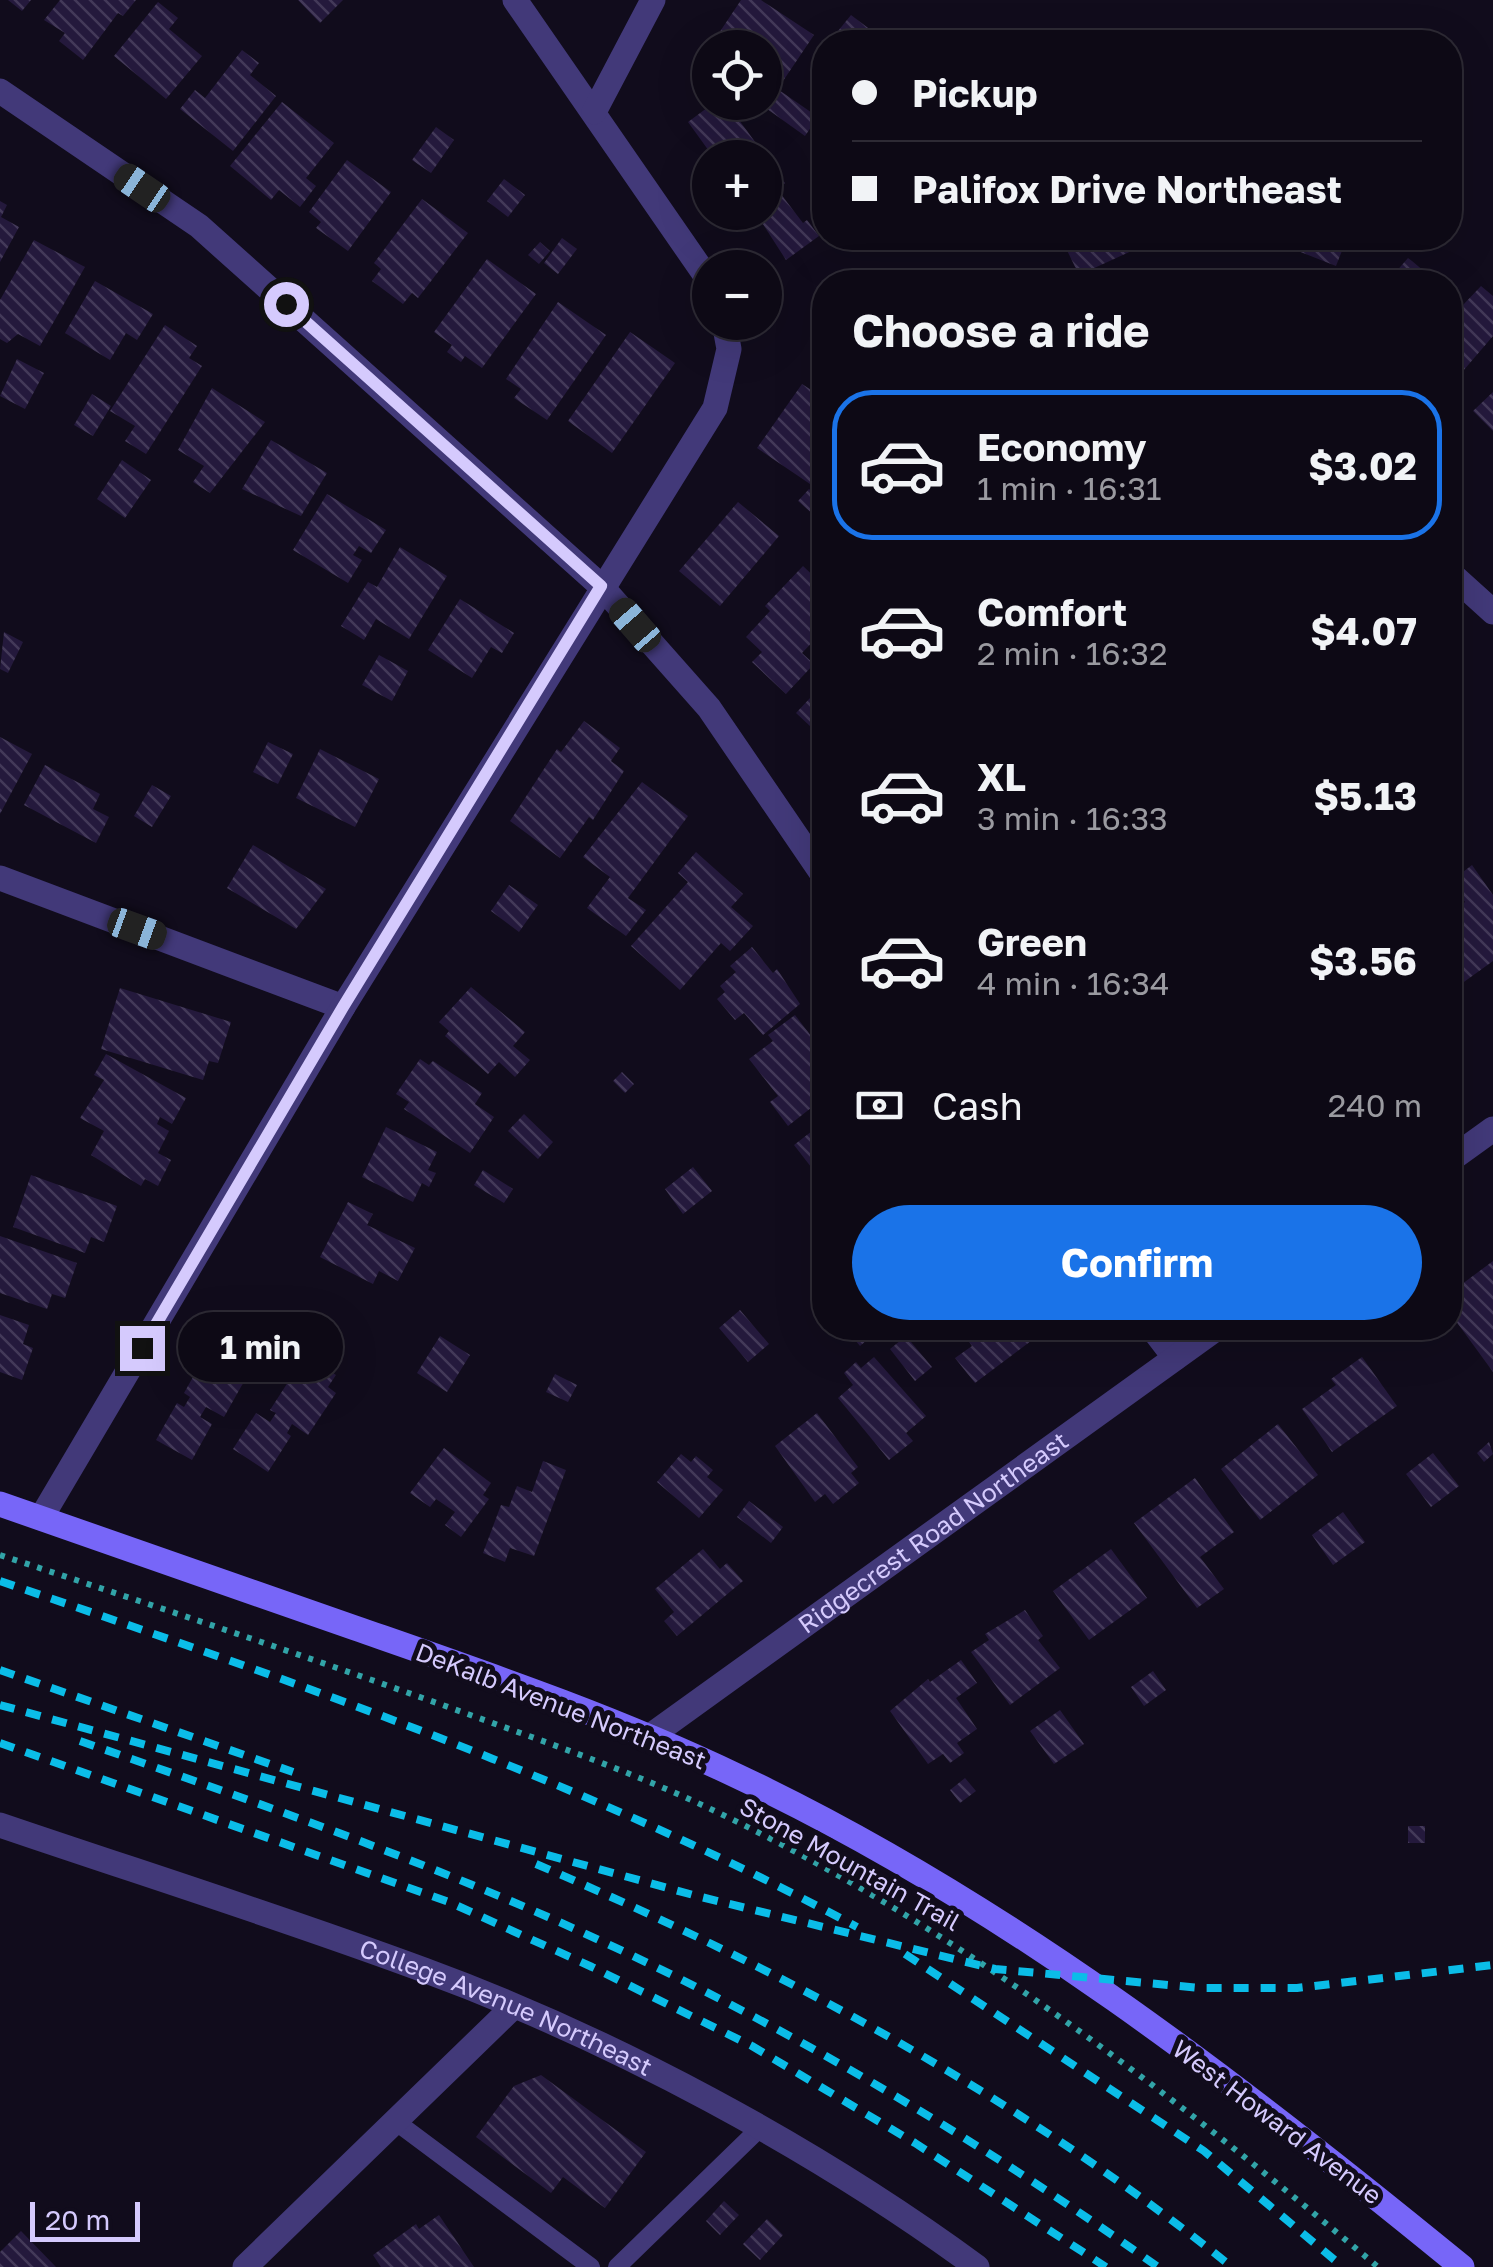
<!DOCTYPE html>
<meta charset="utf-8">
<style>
:root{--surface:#0d0915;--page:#16121e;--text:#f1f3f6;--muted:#9a9aa0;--line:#2d2a34;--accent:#1a73e8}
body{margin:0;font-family:"Golos Text",sans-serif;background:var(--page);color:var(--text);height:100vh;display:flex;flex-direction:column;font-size:38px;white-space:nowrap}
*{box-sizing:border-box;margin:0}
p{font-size:32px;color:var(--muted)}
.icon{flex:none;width:55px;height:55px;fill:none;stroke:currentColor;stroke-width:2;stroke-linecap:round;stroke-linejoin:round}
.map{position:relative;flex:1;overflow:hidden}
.panel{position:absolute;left:812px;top:270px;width:650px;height:1070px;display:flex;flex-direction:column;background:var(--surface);border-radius:40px;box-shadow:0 10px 40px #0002,0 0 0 2px var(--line)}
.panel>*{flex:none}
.top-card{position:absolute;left:812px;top:30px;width:650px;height:220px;border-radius:40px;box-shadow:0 10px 40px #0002,0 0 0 2px var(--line);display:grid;align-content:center;height:220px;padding:0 40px;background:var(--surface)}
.fabs{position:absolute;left:692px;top:30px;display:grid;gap:20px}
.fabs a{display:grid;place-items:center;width:90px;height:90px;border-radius:50%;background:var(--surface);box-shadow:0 10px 40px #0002,0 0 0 2px var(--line);font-size:50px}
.scale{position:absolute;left:30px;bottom:25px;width:110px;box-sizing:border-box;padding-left:10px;border:5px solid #d5cafd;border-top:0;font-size:28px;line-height:35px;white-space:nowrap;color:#d5cafd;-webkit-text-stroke:8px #110c1c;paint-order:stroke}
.end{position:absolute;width:45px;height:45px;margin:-22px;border:12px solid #d5cafd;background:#111;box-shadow:0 0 0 5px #111}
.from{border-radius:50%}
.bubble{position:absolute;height:70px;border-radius:35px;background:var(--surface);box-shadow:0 10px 40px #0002,0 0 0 2px var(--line);font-size:32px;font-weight:700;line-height:70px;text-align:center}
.car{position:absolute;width:30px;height:60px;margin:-30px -15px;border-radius:12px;box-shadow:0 0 8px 2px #0007;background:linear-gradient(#222 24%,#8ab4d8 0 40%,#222 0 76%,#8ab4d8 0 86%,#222 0)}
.top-card b{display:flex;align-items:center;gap:35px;height:95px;font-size:38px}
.top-card b+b{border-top:2px solid var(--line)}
.top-card i{width:25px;height:25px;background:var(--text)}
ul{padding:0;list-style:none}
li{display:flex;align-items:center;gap:30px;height:150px;margin:0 20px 15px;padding:0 20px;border:5px solid transparent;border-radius:40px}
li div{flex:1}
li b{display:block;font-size:38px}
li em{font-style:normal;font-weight:700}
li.on{border-color:var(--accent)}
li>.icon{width:90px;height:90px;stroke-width:1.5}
h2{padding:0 40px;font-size:45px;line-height:120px}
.pay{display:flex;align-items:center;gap:25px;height:110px;padding:0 40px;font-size:38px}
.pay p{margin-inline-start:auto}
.primary-button{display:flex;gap:20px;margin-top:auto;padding:20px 40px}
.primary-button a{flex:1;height:115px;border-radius:60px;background:var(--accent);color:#fff;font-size:40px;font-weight:700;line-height:115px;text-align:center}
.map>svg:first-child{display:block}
.building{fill:url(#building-back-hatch)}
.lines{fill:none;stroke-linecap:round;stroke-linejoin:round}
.path{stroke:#32a4a8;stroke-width:6;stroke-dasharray:5 8;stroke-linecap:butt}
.service{stroke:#423979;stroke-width:18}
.minor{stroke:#423979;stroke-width:25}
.tertiary{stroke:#423979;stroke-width:25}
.secondary{stroke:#7766f8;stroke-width:25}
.rail{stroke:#0bbde8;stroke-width:8;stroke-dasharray:15 12;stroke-linecap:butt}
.route{stroke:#d5cafd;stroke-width:12}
.labels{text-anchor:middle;stroke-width:10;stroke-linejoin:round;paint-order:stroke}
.street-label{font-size:25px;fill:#d5cafd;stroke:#110c1c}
</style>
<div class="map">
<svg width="1493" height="2267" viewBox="0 0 1493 2267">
<defs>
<pattern id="building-back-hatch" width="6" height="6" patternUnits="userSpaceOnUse" patternTransform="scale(2.5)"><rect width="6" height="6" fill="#24193c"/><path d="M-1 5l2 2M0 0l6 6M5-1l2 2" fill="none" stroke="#433959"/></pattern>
</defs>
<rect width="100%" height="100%" fill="#110c1c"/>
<path class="building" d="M8,0H31L22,11Z
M60,0H136L123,16L118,13L83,60L59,41L65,33L44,20Z
M298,0H343L320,23Z
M741,0H761L814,35L783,81L765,68V48H709Z
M158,2L178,18L169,29L202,56L166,99L114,56Z
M851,15L880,37L876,42H852L838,31Z
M242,50L259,63L250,75L276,96L233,151L180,109L195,90L205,98Z
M776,88L818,117L805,136L763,106Z
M282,102L334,143L306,178L316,186L300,207L279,190L271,200L230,166Z
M715,102H726L785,183L777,189L803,223L807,220L819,236L786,260L755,212H765V158H714L688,122Z
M436,127L454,140L431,173L412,160Z
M347,160L391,192L348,251L316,228L321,222L309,212Z
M504,179L525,195L508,217L487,201Z
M422,199L468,233L418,298L412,293L403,304L372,281L381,269L374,263Z
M0,201L7,205L1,217L19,227L0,262Z
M562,238L577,249L558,274L544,263Z
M1061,238H1160L1079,275Z
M1265,238H1347L1336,266Z
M34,240L85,267L40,346L18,334L7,343L0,339V300Z
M540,242L550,251L539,264L528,255Z
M1408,258L1412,261L1437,282H1387Z
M487,259L536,294L482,368L465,356L461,362L447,352L452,345L434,332Z
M1009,278L1054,279V282H1009Z
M95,281L153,314L137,340L126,333L110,360L65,333Z
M1481,286L1493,296V336L1463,371L1450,360V294L1463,305Z
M558,302L606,335L547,420L514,398L521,389L506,379Z
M165,325L197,346L189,358L202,366L146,454L125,441L135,426L110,411Z
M630,332L675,363L612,453L568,421Z
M17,359L44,373L25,409L0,396Z
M802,384L825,399V463L810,484L757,448Z
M212,388L265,422L210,493L193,482L204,466L178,450Z
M1493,392V431L1473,411Z
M92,394L111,406L93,436L74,425Z
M271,440L327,473L301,516L242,489Z
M122,460L151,480L125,518L97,499Z
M809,489L825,503V525L798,501Z
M327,494L386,530L371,553L359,546L353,555L362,560L348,583L293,550Z
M738,502L779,536L720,606L679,571Z
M400,547L447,576L409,639L376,619L364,640L341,626L368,582L377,587Z
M803,566L825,587V629L802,653L814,664L786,694L752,662L762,652L746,637L770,611L765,606Z
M460,599L514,633L502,653L491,647L472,678L428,650Z
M4,632L23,642L8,673L0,669Z
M379,655L408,671L392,701L362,685Z
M825,682V740L796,713Z
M584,721L620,748L611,761L624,771L593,820L589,817L560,858L510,821L557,749L561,752Z
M0,737L32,754L0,814Z
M268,742L293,754L278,784L253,772Z
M320,749L379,779L355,827L296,798Z
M45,765L100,794L93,809L109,817L96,843L24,805Z
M642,782L688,816L628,898L646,910L626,936L587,908L610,877L583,857Z
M152,785L171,796L152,827L134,816Z
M253,845L326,889L296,929L227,888Z
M696,852L743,894L731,907L753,926L730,951L721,943L680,990L631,946L688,882L678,873Z
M1472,865L1493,895V961L1450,992V913L1465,902L1450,882Z
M509,885L538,905L519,932L491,911Z
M752,947L773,973L777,969L800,1004L763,1035L744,1013L735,1020L717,999L725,992L720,986L736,972L730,966Z
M471,987L525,1032L513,1046L530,1060L515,1077L499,1062L488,1074L445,1036L449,1031L439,1022Z
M120,988L231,1022L218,1063L209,1061L203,1080L101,1049Z
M795,1015L818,1045L825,1039V1097L788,1126L770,1102L778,1096L749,1059L773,1041L768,1035Z
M106,1054L186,1098L172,1124L160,1117L157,1124L169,1131L158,1153L171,1160L158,1186L145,1179L141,1186L91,1155L104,1131L80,1118L104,1080L94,1075Z
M420,1059L429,1065L433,1061L482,1093L475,1104L494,1117L470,1153L404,1109L409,1102L396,1094Z
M622,1072L634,1084L625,1093L613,1081Z
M524,1114L553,1142L538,1159L508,1131Z
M825,1121V1185L794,1145Z
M386,1127L437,1152L428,1170L436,1173L429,1187L422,1183L413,1202L362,1177Z
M693,1167L712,1191L683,1214L665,1189Z
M483,1170L513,1189L504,1203L474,1185Z
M31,1175L117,1206L104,1242L91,1237L85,1253L13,1227Z
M348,1202L373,1214L367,1225L415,1248L398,1281L379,1271L373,1284L320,1257Z
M0,1236L77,1263L65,1298L52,1294L47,1309L0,1293Z
M1493,1261V1372L1450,1313V1293Z
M740,1310L769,1344L748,1362L719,1328Z
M0,1315L29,1325L23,1344L33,1348L22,1380L0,1372Z
M845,1328H868L874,1334L860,1346Z
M944,1328H1034L1039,1335L975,1383L955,1358L972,1346L962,1332L952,1339Z
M440,1336L470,1355L447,1392L417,1373Z
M906,1336L932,1367L915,1381L890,1349Z
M215,1338L255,1362L224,1417L206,1407L200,1417L212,1424L192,1460L156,1440L177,1403L184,1407L190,1397L184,1393Z
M874,1357L926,1416L906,1433L913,1441L889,1460L838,1398L853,1385L844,1373L856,1362L861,1368Z
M1362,1357L1397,1406L1332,1452L1302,1409L1336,1385L1331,1379Z
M301,1362L314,1371L318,1364L336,1375L328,1387L336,1393L308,1435L292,1424L287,1433L291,1436L268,1472L233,1449L256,1413L270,1422L276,1413L270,1410Z
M555,1374L577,1385L568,1402L546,1392Z
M817,1413L858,1467L851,1473L859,1483L833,1504L825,1494L815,1502L775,1446Z
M1278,1424L1318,1475L1260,1520L1221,1469Z
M1489,1442L1493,1454L1484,1462L1477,1453Z
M444,1448L491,1483L483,1495L489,1499L461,1537L445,1525L455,1512L436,1499L430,1507L410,1493Z
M1433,1453L1459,1486L1431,1507L1406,1474Z
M681,1454L691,1462L696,1456L713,1470L707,1477L723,1490L699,1518L657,1482Z
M543,1461L566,1470L534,1556L510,1548L505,1562L483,1553L501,1505L509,1507L517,1486L532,1492Z
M1195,1478L1234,1532L1200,1557L1224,1589L1197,1608L1134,1523Z
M749,1501L783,1527L771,1543L737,1517Z
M1343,1512L1365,1542L1333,1565L1312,1535Z
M703,1549L720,1569L727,1563L743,1581L677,1636L664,1621L674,1612L655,1589Z
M1111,1549L1147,1598L1089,1640L1053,1591Z
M1025,1610L1043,1636L1038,1640L1060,1668L1010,1705L971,1652L989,1640L985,1634Z
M961,1660L977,1683L956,1698L977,1729L957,1743L964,1753L950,1763L943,1754L928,1764L890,1711L928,1679L930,1682Z
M1153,1671L1166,1690L1144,1706L1131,1687Z
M1060,1710L1084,1744L1054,1764L1030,1731Z
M965,1778L976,1791L960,1803L950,1790Z
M1408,1826H1425V1843H1408Z
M541,2075L646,2152L605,2208L563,2177L551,2193L476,2137L514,2086Z
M724,2201L739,2215L720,2235L706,2221Z
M439,2215L474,2267H381L373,2255L416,2224L419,2229Z
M767,2219L783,2235L760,2260L743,2244Z
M21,2231L56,2267H0V2252Z"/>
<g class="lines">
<path class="path" d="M0,1555C155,1606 309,1657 462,1712C548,1743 636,1773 719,1813C960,1929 1174,2095 1378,2267"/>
<path class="service" d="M395,2121L591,2267
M617,2267L759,2129"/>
<g class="minor">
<path d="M515,0L710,282"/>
<path d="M0,91L199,226L601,586L709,708L825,878"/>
<path d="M594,112L653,0"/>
<path d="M1450,573L1493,612"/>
<path d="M0,878L343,1007"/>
<path d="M1450,1160L1493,1129"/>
<path d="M1152,1328L1175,1358"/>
<path d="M41,1518L343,1007L715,408L729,349L724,322"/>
<path id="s1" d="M649,1737L1217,1328"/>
<path d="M245,2267L513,2007"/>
</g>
<path class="tertiary" id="s2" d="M0,1825C141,1873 284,1918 424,1970C612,2039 815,2148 977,2267"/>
<path class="secondary" d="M0,1504C119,1545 237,1587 355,1628C484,1673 614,1717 737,1776C1002,1901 1237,2083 1462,2267"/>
<path class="rail" d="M0,1581C292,1681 584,1780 857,1927
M0,1670L293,1772
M0,1705L697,1896L995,1969L1201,1988H1297L1493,1965
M80,1741C238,1796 395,1850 548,1917C762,2011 968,2132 1158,2267
M0,1743L449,1902L592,1967L752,2046L915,2143L1106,2267
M536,1864C782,1969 1023,2099 1232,2267
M905,1954L1204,2151L1343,2267"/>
</g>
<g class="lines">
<path class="route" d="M142,1348L343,1007L601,586L286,304"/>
</g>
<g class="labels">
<g class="street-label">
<text dy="9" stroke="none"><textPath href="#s1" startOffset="350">Ridgecrest Road Northeast</textPath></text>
<text transform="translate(561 1706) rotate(21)" y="9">DeKalb Avenue Northeast</text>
<text transform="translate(850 1864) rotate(29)" y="9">Stone Mountain Trail</text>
<text dy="9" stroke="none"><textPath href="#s2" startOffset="538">College Avenue Northeast</textPath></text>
<text transform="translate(1277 2122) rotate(37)" y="9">West Howard Avenue</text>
</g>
</g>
</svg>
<div class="fabs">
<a><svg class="icon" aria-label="locate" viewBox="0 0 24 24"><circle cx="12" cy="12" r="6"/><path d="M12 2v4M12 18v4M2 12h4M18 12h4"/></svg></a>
<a>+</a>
<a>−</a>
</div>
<div class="scale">20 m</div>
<i class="end from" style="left:286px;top:304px"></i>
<i class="end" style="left:142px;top:1348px"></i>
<div class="bubble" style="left:178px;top:1312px;width:165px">1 min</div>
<i class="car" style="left:142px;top:188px;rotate:304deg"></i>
<i class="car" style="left:635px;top:625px;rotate:319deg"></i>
<i class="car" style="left:137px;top:929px;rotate:110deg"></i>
<div class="top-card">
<b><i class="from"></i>Pickup</b>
<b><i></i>Palifox Drive Northeast</b>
</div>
<section class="panel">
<h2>Choose a ride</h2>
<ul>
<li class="on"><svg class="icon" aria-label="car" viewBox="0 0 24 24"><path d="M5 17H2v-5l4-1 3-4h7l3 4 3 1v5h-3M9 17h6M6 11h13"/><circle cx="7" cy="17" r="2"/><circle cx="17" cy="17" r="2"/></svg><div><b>Economy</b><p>1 min · 16:31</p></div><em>$3.02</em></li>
<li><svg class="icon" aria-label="car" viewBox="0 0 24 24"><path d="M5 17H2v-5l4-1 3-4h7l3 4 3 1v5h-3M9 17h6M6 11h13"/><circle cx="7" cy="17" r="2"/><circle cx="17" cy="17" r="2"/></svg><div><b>Comfort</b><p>2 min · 16:32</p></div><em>$4.07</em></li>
<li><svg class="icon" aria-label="car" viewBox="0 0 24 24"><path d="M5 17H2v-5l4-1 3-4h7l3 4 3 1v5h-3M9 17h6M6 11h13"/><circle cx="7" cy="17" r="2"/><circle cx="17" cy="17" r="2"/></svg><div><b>XL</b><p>3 min · 16:33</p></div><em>$5.13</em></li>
<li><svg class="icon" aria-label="car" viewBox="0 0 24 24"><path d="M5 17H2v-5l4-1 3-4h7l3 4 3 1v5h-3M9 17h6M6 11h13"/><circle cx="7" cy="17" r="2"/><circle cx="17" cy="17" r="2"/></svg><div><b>Green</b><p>4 min · 16:34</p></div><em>$3.56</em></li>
</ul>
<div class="pay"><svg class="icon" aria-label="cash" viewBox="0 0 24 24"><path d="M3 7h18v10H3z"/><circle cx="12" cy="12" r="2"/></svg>Cash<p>240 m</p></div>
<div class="primary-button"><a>Confirm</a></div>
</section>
</div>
